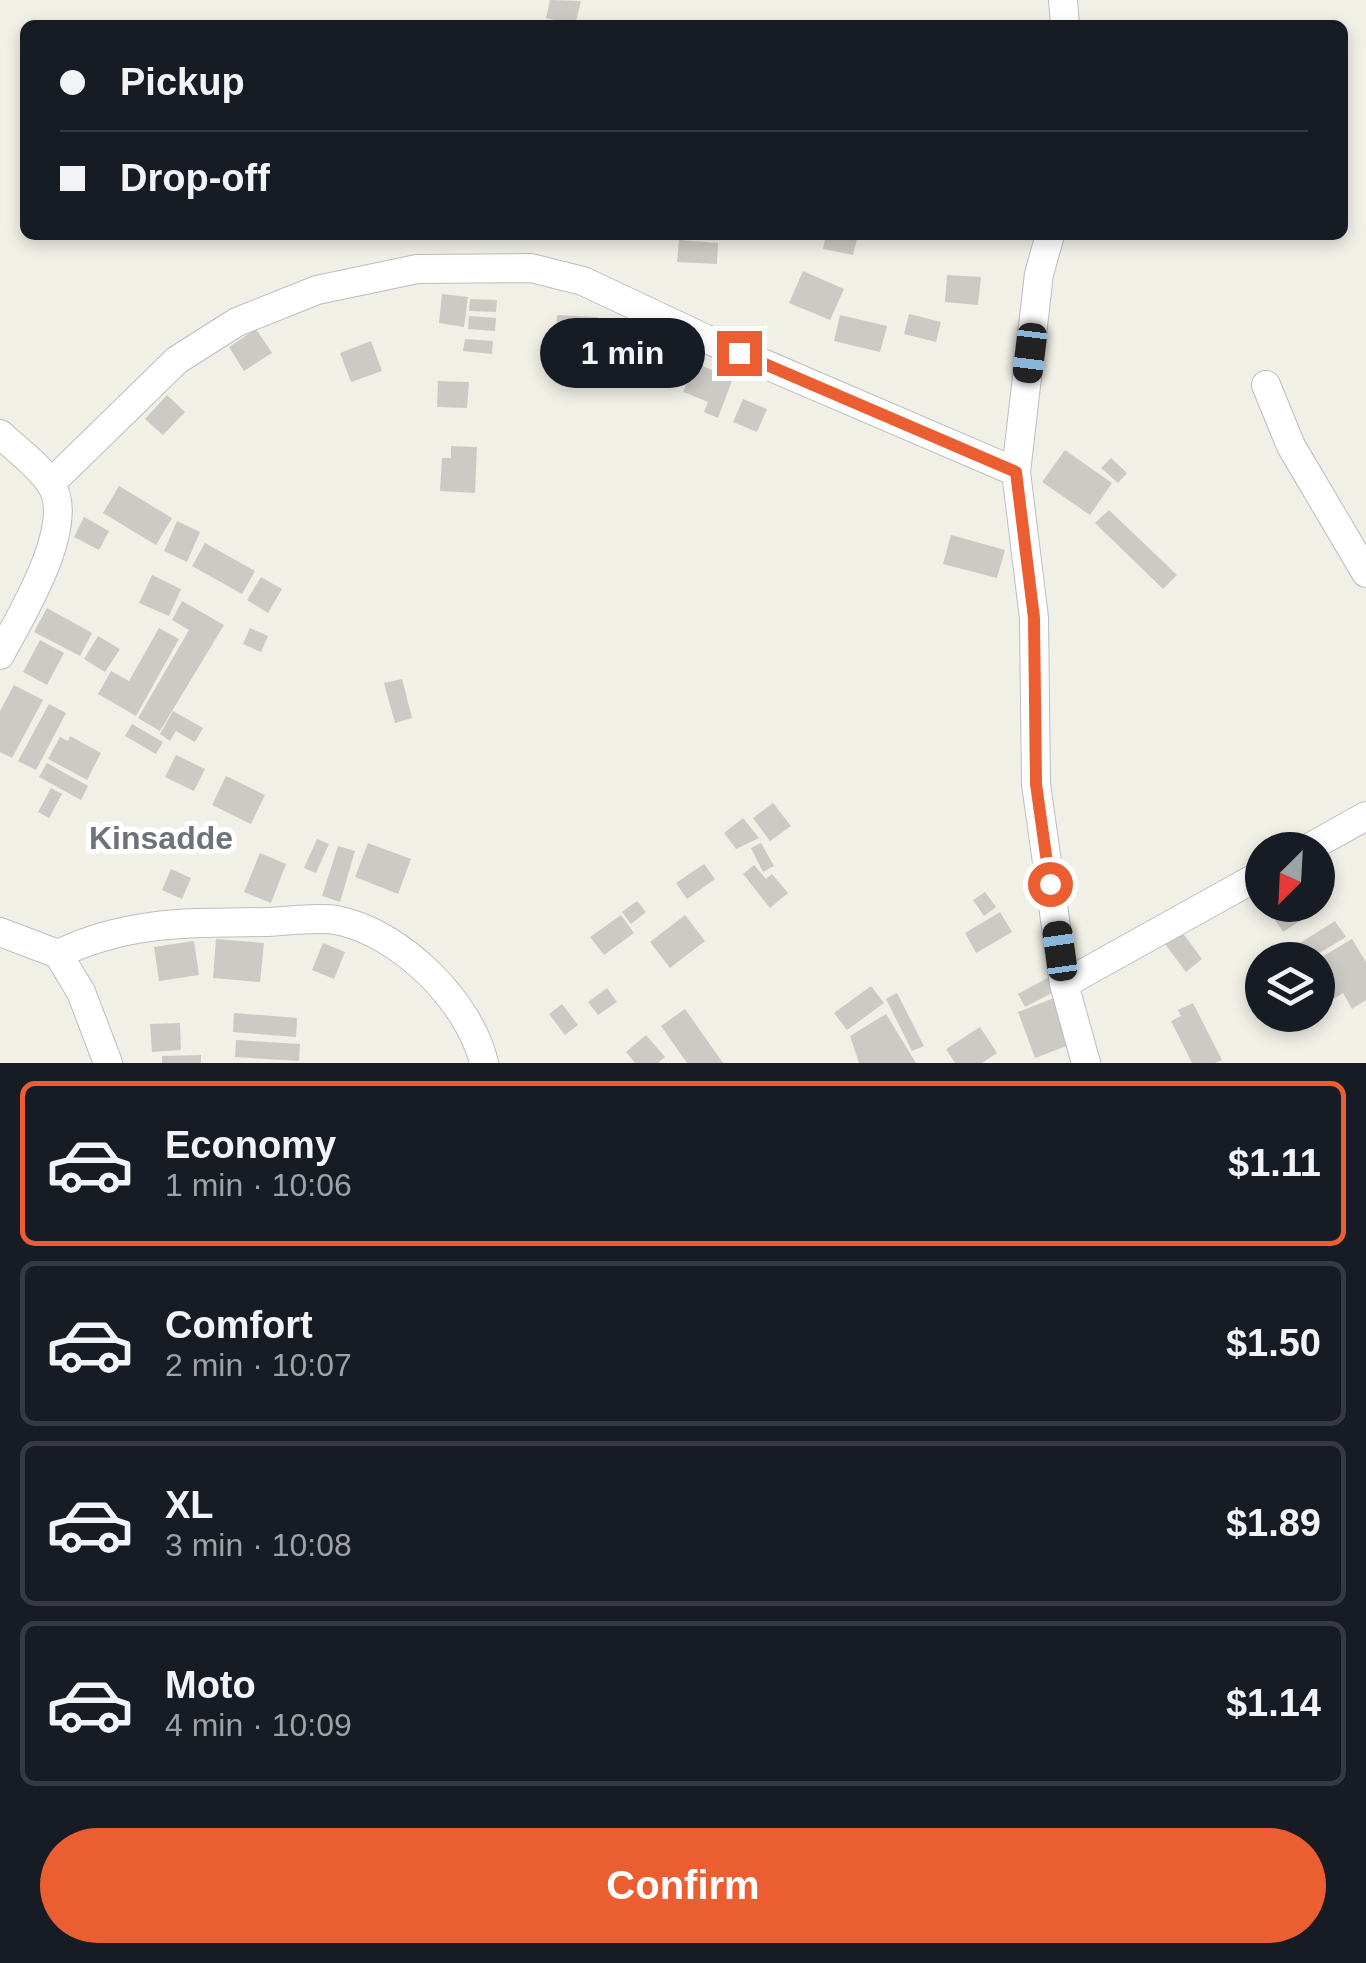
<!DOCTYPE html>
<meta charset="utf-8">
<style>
:root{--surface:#171b24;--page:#20242c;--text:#f1f3f6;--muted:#9ea1a6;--line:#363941;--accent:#eb5e32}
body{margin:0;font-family:Arial,sans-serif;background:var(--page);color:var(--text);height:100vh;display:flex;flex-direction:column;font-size:38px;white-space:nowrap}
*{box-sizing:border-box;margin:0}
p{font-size:32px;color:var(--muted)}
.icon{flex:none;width:55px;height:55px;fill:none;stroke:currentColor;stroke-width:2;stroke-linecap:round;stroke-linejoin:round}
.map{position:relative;height:1063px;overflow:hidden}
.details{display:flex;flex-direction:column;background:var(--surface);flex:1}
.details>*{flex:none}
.top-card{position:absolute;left:20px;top:20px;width:1328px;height:220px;border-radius:15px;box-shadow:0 5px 15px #0003;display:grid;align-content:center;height:220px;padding:0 40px;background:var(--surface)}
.needle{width:65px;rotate:204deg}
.fabs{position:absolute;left:1245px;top:832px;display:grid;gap:20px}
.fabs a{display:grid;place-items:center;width:90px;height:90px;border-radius:50%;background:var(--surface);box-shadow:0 5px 15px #0003;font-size:50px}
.end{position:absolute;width:45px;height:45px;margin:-22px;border:12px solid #eb5e32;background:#fff;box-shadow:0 0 0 5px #fff}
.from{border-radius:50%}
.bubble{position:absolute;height:70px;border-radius:35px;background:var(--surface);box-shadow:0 5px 15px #0003;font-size:32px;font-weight:700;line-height:70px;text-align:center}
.car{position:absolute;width:30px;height:60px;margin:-30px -15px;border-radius:12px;box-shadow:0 0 8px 2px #0007;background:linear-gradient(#222 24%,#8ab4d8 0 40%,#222 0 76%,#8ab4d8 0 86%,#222 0)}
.top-card b{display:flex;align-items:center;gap:35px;height:95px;font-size:38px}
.top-card b+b{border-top:2px solid var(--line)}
.top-card i{width:25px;height:25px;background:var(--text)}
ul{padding:18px 0 0;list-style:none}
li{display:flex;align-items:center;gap:30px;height:165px;margin:0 20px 15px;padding:0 20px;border:5px solid var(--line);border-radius:15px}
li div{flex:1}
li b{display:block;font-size:38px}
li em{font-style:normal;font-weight:700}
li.active{border-color:var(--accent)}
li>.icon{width:90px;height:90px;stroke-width:1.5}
.primary-button{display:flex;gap:20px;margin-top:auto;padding:20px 40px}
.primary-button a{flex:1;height:115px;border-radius:60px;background:var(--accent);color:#fff;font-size:40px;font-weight:700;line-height:115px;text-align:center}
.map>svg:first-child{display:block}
.building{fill:#cccac4}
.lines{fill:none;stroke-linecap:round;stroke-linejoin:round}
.street-casing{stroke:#bbbdc2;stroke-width:30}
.street{stroke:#fff;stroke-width:28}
.route{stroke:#eb5e32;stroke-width:12}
.labels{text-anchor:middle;stroke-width:10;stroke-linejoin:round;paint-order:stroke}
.quarter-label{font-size:32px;font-weight:bold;fill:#6f7279;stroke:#fff}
</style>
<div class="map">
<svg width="1366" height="1063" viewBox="0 0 1366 1063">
<rect width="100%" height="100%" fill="#f0f0e7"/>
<path class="building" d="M550,0L581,1L575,25L546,18Z
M826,235H858L853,255L823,249Z
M679,240L718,243L717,264L677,262Z
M803,271L844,289L830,320L789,303Z
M947,275L981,277L978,305L945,302Z
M442,294L468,297L464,327L439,323Z
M470,299L497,300L496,312L469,311Z
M909,314L941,322L936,342L904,334Z
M557,315L598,317L597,349L569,347L568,371H555Z
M840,315L887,326L880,352L834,341Z
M469,316L496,318L495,331L468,329Z
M256,329L272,353L244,371L229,347Z
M465,339L493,341L492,354L463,351Z
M371,341L382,371L351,382L340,353Z
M694,363L733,378L718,418L704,412L708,402L683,392Z
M438,381L469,382L467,408L437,407Z
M167,395L185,412L163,435L145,419Z
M743,399L767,409L757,432L733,422Z
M451,446L477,447L475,493L440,491L442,458H451Z
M1065,450L1112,483L1090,515L1042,482Z
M1111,458L1127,473L1118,483L1101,468Z
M119,486L172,518L156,545L103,513Z
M1109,510L1177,575L1163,589L1095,523Z
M84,517L109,531L99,550L74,537Z
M177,521L200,532L187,562L164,551Z
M951,535L1005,550L997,578L943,564Z
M205,543L255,571L242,594L192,566Z
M152,575L181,589L169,616L139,603Z
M261,577L282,589L268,613L247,600Z
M182,601L224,625L160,731L138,718L189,630L172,620Z
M47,608L92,633L80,656L34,632Z
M159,628L179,639L136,716L98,694L111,671L129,681Z
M250,628L268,636L261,652L243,644Z
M98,636L120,649L105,672L84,659Z
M40,640L64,653L47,685L23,672Z
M402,679L412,718L395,723L384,683Z
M14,685L43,700L12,758L0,752V711Z
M49,704L66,713L36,770L18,761Z
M173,711L203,728L195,742L176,731L170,741L160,734Z
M132,724L163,742L156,754L125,736Z
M70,736L101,753L87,780L48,759L60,737L68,741Z
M176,755L205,769L194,791L165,777Z
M47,763L88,786L81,800L39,777Z
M226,776L265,795L251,824L212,805Z
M51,788L62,794L49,818L38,812Z
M773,803L791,826L770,841L753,818Z
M743,818L759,838L736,849L724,833Z
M317,839L329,844L316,873L304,868Z
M368,843L411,859L398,894L355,877Z
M761,843L774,866L763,872L751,848Z
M338,846L355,851L340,902L322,896Z
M260,853L286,864L271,903L244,892Z
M704,864L715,879L687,899L676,883Z
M754,865L766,879L772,874L788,893L770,908L743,874Z
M171,869L191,878L182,899L162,890Z
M985,892L996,907L984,916L973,900Z
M637,901L646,912L631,924L622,912Z
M1265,905H1324L1283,932Z
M1000,912L1012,932L976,953L965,933Z
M621,915L634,933L604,955L590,937Z
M685,915L705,941L670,968L650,942Z
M1335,921L1346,937L1308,960H1289L1284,953Z
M1182,932L1202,959L1186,972L1165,944Z
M216,939L264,943L260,982L213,978Z
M1352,939L1366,962V1000L1352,1009L1343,993L1332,1000L1318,976V959Z
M194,941L199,975L159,981L154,947Z
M323,943L345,952L334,979L312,970Z
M1049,977L1056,991L1025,1007L1018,994Z
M871,986L884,1003L847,1030L834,1013Z
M607,988L617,1002L598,1015L588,1002Z
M897,993L924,1046L912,1051L886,999Z
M1054,998L1072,1044L1035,1058L1018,1012Z
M1193,1003L1222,1060L1215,1063H1192L1171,1021L1181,1016L1178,1010Z
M562,1004L578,1025L565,1035L549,1014Z
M685,1009L723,1063H687L661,1026Z
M234,1013L297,1018L296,1037L233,1032Z
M886,1014L916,1063H859L850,1036Z
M180,1023L181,1050L152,1052L150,1024Z
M980,1027L997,1053L982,1063H955L946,1049Z
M646,1035L665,1057L658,1063H635L626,1052Z
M236,1040L300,1044L299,1061L235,1057Z
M201,1055V1063H162V1056Z"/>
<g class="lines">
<g class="street-casing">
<path id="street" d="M1063,0L1065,25
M1050,235L1039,274L1016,472L1034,618L1036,784L1064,984L1086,1063
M1266,385L1291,446L1366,573
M0,434C16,449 38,465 50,483C79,523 20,617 0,655
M51,483L177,360L237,322L317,290L417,269L531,268L583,281L704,338L1016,472
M1305,850L1366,816
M0,932L58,954L81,992L108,1063
M58,954C129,920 190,923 267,922C289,921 315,917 336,920C400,932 470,1002 484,1063
M1064,984L1262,874"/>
</g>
<use href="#street" class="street"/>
</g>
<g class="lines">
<path class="route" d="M739,353L1016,472L1034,618L1036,784L1050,884"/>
</g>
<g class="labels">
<g class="quarter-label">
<text x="161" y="849">Kinsadde</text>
</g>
</g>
</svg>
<div class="fabs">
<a><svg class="needle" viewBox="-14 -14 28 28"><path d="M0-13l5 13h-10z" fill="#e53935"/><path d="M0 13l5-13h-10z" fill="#9ea1a6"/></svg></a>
<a><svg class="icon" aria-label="layers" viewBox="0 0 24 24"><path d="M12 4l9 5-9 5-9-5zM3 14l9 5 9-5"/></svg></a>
</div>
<i class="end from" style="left:1050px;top:884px"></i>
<i class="end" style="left:739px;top:353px"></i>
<div class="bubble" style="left:540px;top:318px;width:165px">1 min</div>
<i class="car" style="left:1030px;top:353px;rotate:187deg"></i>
<i class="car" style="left:1060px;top:951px;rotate:352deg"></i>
<div class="top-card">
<b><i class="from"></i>Pickup</b>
<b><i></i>Drop-off</b>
</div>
</div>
<section class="details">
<ul>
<li class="active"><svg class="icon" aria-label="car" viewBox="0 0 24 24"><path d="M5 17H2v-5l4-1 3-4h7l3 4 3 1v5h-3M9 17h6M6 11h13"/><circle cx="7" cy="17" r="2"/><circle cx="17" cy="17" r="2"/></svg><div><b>Economy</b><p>1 min · 10:06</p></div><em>$1.11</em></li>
<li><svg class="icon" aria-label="car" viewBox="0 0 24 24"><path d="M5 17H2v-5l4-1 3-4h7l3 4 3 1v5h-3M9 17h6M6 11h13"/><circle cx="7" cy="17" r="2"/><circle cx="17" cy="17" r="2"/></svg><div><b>Comfort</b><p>2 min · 10:07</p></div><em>$1.50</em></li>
<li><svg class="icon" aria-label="car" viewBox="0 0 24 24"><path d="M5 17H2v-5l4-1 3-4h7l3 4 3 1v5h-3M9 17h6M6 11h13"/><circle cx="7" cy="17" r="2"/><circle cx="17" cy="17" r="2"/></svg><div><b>XL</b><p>3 min · 10:08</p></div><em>$1.89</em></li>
<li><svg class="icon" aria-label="car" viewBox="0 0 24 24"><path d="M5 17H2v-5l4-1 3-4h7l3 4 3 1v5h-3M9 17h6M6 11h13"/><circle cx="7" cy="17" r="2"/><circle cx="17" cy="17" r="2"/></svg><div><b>Moto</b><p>4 min · 10:09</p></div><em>$1.14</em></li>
</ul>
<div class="primary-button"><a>Confirm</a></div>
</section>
